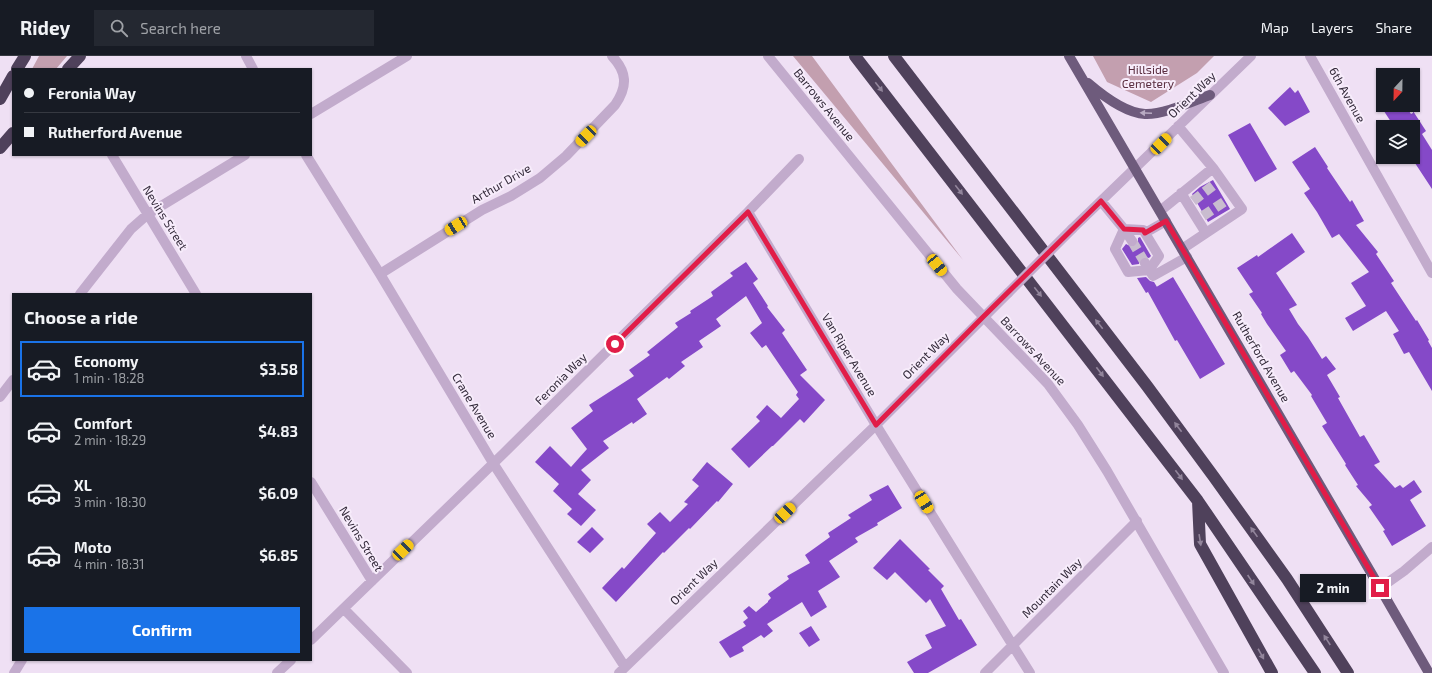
<!DOCTYPE html>
<meta charset="utf-8">
<style>
:root{--surface:#171b24;--page:#242831;--text:#f1f3f6;--muted:#9ea1a6;--line:#363941;--accent:#1a73e8}
body{margin:0;font-family:"Exo 2",sans-serif;background:var(--page);color:var(--text);height:100vh;display:flex;flex-direction:column;font-size:15px;white-space:nowrap}
*{box-sizing:border-box;margin:0}
p{font-size:13px;color:var(--muted)}
.icon{flex:none;width:22px;height:22px;fill:none;stroke:currentColor;stroke-width:2;stroke-linecap:round;stroke-linejoin:round}
.map{position:relative;flex:1;overflow:hidden}
.side{position:absolute;left:12px;top:237px;width:300px;height:368px;display:flex;flex-direction:column;background:var(--surface);border-radius:0px;box-shadow:0 1px 3px #0004}
.side>*{flex:none}
.top-card{position:absolute;left:12px;top:12px;width:300px;height:88px;border-radius:0px;box-shadow:0 1px 3px #0004;display:grid;align-content:center;height:88px;padding:0 12px;background:var(--surface)}
.needle{width:26px;rotate:202deg}
.fabs{position:absolute;left:1376px;top:12px;display:grid;gap:8px}
.fabs a{display:grid;place-items:center;width:44px;height:44px;border-radius:0px;background:var(--surface);box-shadow:0 1px 3px #0004;font-size:20px}
.end{position:absolute;width:18px;height:18px;margin:-9px;border:5px solid #e11d48;background:#fff;box-shadow:0 0 0 2px #fff}
.from{border-radius:50%}
.bubble{position:absolute;height:28px;border-radius:0px;background:var(--surface);box-shadow:0 1px 3px #0004;font-size:13px;font-weight:700;line-height:28px;text-align:center}
.car{position:absolute;width:12px;height:24px;margin:-12px -6px;border-radius:5px;box-shadow:0 0 3px 1px #0007;background:linear-gradient(#f5c518 24%,#345 0 40%,#f5c518 0 76%,#345 0 86%,#f5c518 0)}
.top-card b{display:flex;align-items:center;gap:14px;height:38px;font-size:15px}
.top-card b+b{border-top:1px solid var(--line)}
.top-card i{width:10px;height:10px;background:var(--text)}
ul{padding:0;list-style:none}
li{display:flex;align-items:center;gap:12px;height:56px;margin:0 8px 6px;padding:0 4px;border:2px solid transparent;border-radius:0px}
li div{flex:1}
li b{display:block;font-size:15px}
li em{font-style:normal;font-weight:700}
li.selected{border-color:var(--accent)}
li>.icon{width:36px;height:36px;stroke-width:1.5}
h2{padding:0 12px;font-size:18px;line-height:48px}
.action{display:flex;gap:8px;margin-top:auto;padding:8px 12px}
.action a{flex:1;height:46px;border-radius:0px;background:var(--accent);color:#fff;font-size:16px;font-weight:700;line-height:46px;text-align:center}
header{display:flex;align-items:center;gap:24px;box-sizing:border-box;height:56px;padding:0 20px;background:var(--surface);border-bottom:1px solid var(--line)}
header strong{font-size:19px}
nav{display:flex;gap:22px;margin-inline-start:auto;font-size:14px}
.search{width:280px;height:36px;background:var(--page);display:flex;align-items:center;gap:10px;box-sizing:border-box;padding:0 14px;border-radius:0px;color:var(--muted);font-size:15px}
.map>svg:first-child{display:block}
.green{fill:#c39faf}
.building{fill:#8549c8}
.lines{fill:none;stroke-linecap:round;stroke-linejoin:round}
.minor-tunnel{stroke:#c9bccf;stroke-width:10;stroke-dasharray:10 5;stroke-linecap:butt}
.minor{stroke:#c2abcc;stroke-width:10}
.major{stroke:#6e5b7c;stroke-width:10}
.highway{stroke:#4f415b;stroke-width:12}
.minor-bridge{stroke:#c2abcc;stroke-width:10}
.oneway{fill:#92859b}
.oneway2{fill:#b9abc2}
.route{stroke:#e11d48;stroke-width:5}
.labels{text-anchor:middle;stroke-width:4;stroke-linejoin:round;paint-order:stroke}
.park-label{font-size:12px;fill:#592d3f;stroke:#f7ecfb}
.street-label{font-size:12px;fill:#332a3a;stroke:#f7ecfb}
</style>
<header>
<strong>Ridey</strong>
<div class="search"><svg class="icon" aria-label="search" viewBox="0 0 24 24"><circle cx="10" cy="10" r="6"/><path d="M15 15l6 6"/></svg>Search here</div>
<nav><a>Map</a><a>Layers</a><a>Share</a></nav>
</header>
<div class="map">
<svg width="1432" height="617" viewBox="0 0 1432 617">
<rect width="100%" height="100%" fill="#efe0f4"/>
<path class="green" d="M39,0H67L56,13H32Z
M793,0H812L963,204Z
M1093,0H1214L1197,17L1151,46L1107,26Z"/>
<path class="building" d="M1290,31L1295,37L1298,34L1310,56L1285,70L1268,52Z
M1380,49H1405L1411,58L1413,57V55L1426,75L1422,78L1432,94V133L1413,104V71H1391L1393,69Z
M1250,67L1277,113L1255,126L1228,79Z
M1315,91L1328,111L1327,112L1350,146L1352,144L1364,165L1356,169L1378,196L1376,198L1394,225L1391,227L1416,265L1417,264L1429,284L1428,285L1432,292V335L1409,296L1404,298L1393,278L1399,275L1386,255L1353,275L1345,262L1366,250L1351,227L1369,216L1339,178L1332,182L1317,156L1304,137L1310,133L1292,106Z
M1213,124L1230,153L1208,166L1192,138L1200,131Z
M1292,177L1305,196L1276,217L1297,249L1289,253L1298,268L1308,281L1322,303L1326,300L1336,313L1327,319L1340,341L1338,342L1360,381L1364,379L1380,406L1374,409L1395,432L1400,429L1403,432L1414,424L1422,436L1410,444L1426,470L1392,490L1383,475L1385,474L1369,451L1372,449L1356,430L1358,429L1345,409L1346,408L1322,370L1327,367L1311,340L1312,339L1294,315L1291,317L1280,299L1286,295L1267,268L1261,258L1262,257L1249,238L1253,236L1237,212L1257,199L1258,201Z
M1140,181L1151,200L1149,202L1145,201H1142L1139,204V208L1132,209L1122,193L1126,188L1132,191L1136,190L1138,188V182Z
M746,206L758,223L753,227L768,250L767,251L785,274L782,277L807,314L800,319L825,344L804,367L800,363L773,390H772L749,412L731,393L760,365L756,361L767,349L781,362L799,343L796,339L798,336L766,289L762,292L750,277L762,267L746,240L716,263L721,270L699,285L703,291L681,306L685,310L669,323L667,321L637,343L647,358L633,368L632,366L603,385L609,392L581,414L591,424L578,438L596,454L581,470L567,458L572,453L553,435L559,428L535,406L550,390L571,411L587,393L571,372L593,355L589,349L634,320L629,314L650,299L647,296L678,271L675,267L691,257L690,255L713,240L711,236L733,220L730,217Z
M1146,221L1150,225L1154,226L1157,231L1146,237L1137,222Z
M1173,221L1225,308L1200,323L1177,284L1175,285L1148,236Z
M707,406L733,428L718,446L717,445L690,473L689,472L664,497L663,496L616,546L602,532L622,511L624,513L656,477L647,468L660,456L670,466L688,448L684,446L699,430L692,424Z
M888,429L902,452L877,467L878,469L855,482L858,486L829,505L840,521L818,535L827,551L811,561L802,546L767,568L773,575L764,582L761,579L742,591L744,595L730,602L719,586L746,570L743,566L748,562L743,555L749,550L756,556L768,546V545L771,542L768,538L789,523L787,520L810,507L805,499L830,481L828,477L851,462L848,459L872,444L869,439Z
M592,471L604,483L590,497L577,486Z
M900,483L930,513L928,514L944,530L941,533L959,564L961,563L977,589L928,617H914L907,606L932,592L925,579L946,570L930,543L926,547L895,516L887,524L873,512Z
M811,570L820,584L809,591L799,577Z"/>
<g class="lines">
<path class="minor-tunnel" d="M1193,145L1215,128
M1203,160L1224,146
M1132,185L1145,207"/>
<path class="minor" d="M246,0L253,13
M768,0L957,233L1048,328L1078,369L1107,415L1224,617
M1310,0L1432,217
M311,58L407,0
M1178,70L1213,112L1242,153L1182,193
M112,99L196,238
M306,99L380,218L493,407L625,611
M1181,137L1206,177
M1101,145L1124,173L1132,185
M1160,155L1213,112
M748,156L876,369L1030,617
M1072,173L1251,0
M1124,173L1143,174L1145,177L1159,200L1149,214L1128,216L1115,193Z
M1145,177L1166,165
M1145,207L1153,220L1187,201
M380,218L482,154L511,140L540,122L566,100L615,49C628,30 627,16 612,0
M80,238L131,173L148,158L245,99
M0,341L13,324
M311,426L372,525
M1380,532L1404,515L1432,491
M344,553L407,617
M311,584L504,397L748,156L799,103
M14,617L22,604
M277,617L291,604
M619,617L876,369L1008,237
M985,617L1137,465"/>
<path class="major" d="M1069,0L1380,532L1429,617
M1088,27C1102,39 1125,57 1145,58C1163,59 1193,45 1210,39"/>
<path class="highway" d="M855,0L1198,445L1315,617
M894,0L1147,330L1214,421L1287,523L1348,617
M17,13L25,0
M68,13L80,0
M0,43L13,20
M0,92L13,77
M1198,445L1200,488L1272,617"/>
<path class="minor-bridge" d="M1008,237L1072,173"/>
</g>
<defs><path id="oneway-solid" d="M-6-.8H1V-3.2L6.5 0L1 3.2V.8H-6Z"/></defs>
<g class="oneway">
<use href="#oneway-solid" transform="translate(879 31) rotate(52)"/>
<use href="#oneway-solid" transform="translate(959 134) rotate(52)"/>
<use href="#oneway-solid" transform="translate(1038 236) rotate(52)"/>
<use href="#oneway-solid" transform="translate(1099 268) rotate(-128)"/>
<use href="#oneway-solid" transform="translate(1100 316) rotate(53)"/>
<use href="#oneway-solid" transform="translate(1178 371) rotate(-127)"/>
<use href="#oneway-solid" transform="translate(1179 419) rotate(53)"/>
<use href="#oneway-solid" transform="translate(1254 476) rotate(-125)"/>
<use href="#oneway-solid" transform="translate(1200 484) rotate(81)"/>
<use href="#oneway-solid" transform="translate(1251 524) rotate(56)"/>
<use href="#oneway-solid" transform="translate(1327 584) rotate(-123)"/>
<use href="#oneway-solid" transform="translate(1261 598) rotate(61)"/>
</g>
<use class="oneway2" href="#oneway-solid" transform="translate(1146 57) rotate(-177)"/>
<g class="lines">
<path class="route" d="M615,288L748,156L876,369L983,261L1101,145L1124,173L1143,174L1145,177L1166,165L1380,532"/>
</g>
<g class="labels">
<g class="park-label">
<text x="1148" y="18">Hillside<tspan x="1148" dy="14">Cemetery</tspan></text>
</g>
<g class="street-label">
<text transform="translate(1192 39) rotate(-44)" y="4">Orient Way</text>
<text transform="translate(1347 39) rotate(61)" y="4">6th Avenue</text>
<text transform="translate(824 49) rotate(51)" y="4">Barrows Avenue</text>
<text transform="translate(501 128) rotate(-30)" y="4">Arthur Drive</text>
<text transform="translate(165 162) rotate(58)" y="4">Nevins Street</text>
<text transform="translate(1033 295) rotate(47)" y="4">Barrows Avenue</text>
<text transform="translate(849 299) rotate(59)" y="4">Van Riper Avenue</text>
<text transform="translate(926 300) rotate(-45)" y="4">Orient Way</text>
<text transform="translate(1261 301) rotate(60)" y="4">Rutherford Avenue</text>
<text transform="translate(561 323) rotate(-45)" y="4">Feronia Way</text>
<text transform="translate(474 350) rotate(59)" y="4">Crane Avenue</text>
<text transform="translate(361 483) rotate(59)" y="4">Nevins Street</text>
<text transform="translate(694 526) rotate(-44)" y="4">Orient Way</text>
<text transform="translate(1052 532) rotate(-45)" y="4">Mountain Way</text>
</g>
</g>
</svg>
<div class="fabs">
<a><svg class="needle" viewBox="-14 -14 28 28"><path d="M0-13l5 13h-10z" fill="#e53935"/><path d="M0 13l5-13h-10z" fill="#9ea1a6"/></svg></a>
<a><svg class="icon" aria-label="layers" viewBox="0 0 24 24"><path d="M12 4l9 5-9 5-9-5zM3 14l9 5 9-5"/></svg></a>
</div>
<i class="end from" style="left:615px;top:288px"></i>
<i class="end" style="left:1380px;top:532px"></i>
<div class="bubble" style="left:1300px;top:518px;width:66px">2 min</div>
<i class="car" style="left:586px;top:80px;rotate:224deg"></i>
<i class="car" style="left:1161px;top:88px;rotate:45deg"></i>
<i class="car" style="left:456px;top:170px;rotate:238deg"></i>
<i class="car" style="left:937px;top:209px;rotate:141deg"></i>
<i class="car" style="left:924px;top:446px;rotate:148deg"></i>
<i class="car" style="left:785px;top:457px;rotate:46deg"></i>
<i class="car" style="left:403px;top:494px;rotate:46deg"></i>
<div class="top-card">
<b><i class="from"></i>Feronia Way</b>
<b><i></i>Rutherford Avenue</b>
</div>
<section class="side">
<h2>Choose a ride</h2>
<ul>
<li class="selected"><svg class="icon" aria-label="car" viewBox="0 0 24 24"><path d="M5 17H2v-5l4-1 3-4h7l3 4 3 1v5h-3M9 17h6M6 11h13"/><circle cx="7" cy="17" r="2"/><circle cx="17" cy="17" r="2"/></svg><div><b>Economy</b><p>1 min · 18:28</p></div><em>$3.58</em></li>
<li><svg class="icon" aria-label="car" viewBox="0 0 24 24"><path d="M5 17H2v-5l4-1 3-4h7l3 4 3 1v5h-3M9 17h6M6 11h13"/><circle cx="7" cy="17" r="2"/><circle cx="17" cy="17" r="2"/></svg><div><b>Comfort</b><p>2 min · 18:29</p></div><em>$4.83</em></li>
<li><svg class="icon" aria-label="car" viewBox="0 0 24 24"><path d="M5 17H2v-5l4-1 3-4h7l3 4 3 1v5h-3M9 17h6M6 11h13"/><circle cx="7" cy="17" r="2"/><circle cx="17" cy="17" r="2"/></svg><div><b>XL</b><p>3 min · 18:30</p></div><em>$6.09</em></li>
<li><svg class="icon" aria-label="car" viewBox="0 0 24 24"><path d="M5 17H2v-5l4-1 3-4h7l3 4 3 1v5h-3M9 17h6M6 11h13"/><circle cx="7" cy="17" r="2"/><circle cx="17" cy="17" r="2"/></svg><div><b>Moto</b><p>4 min · 18:31</p></div><em>$6.85</em></li>
</ul>
<div class="action"><a>Confirm</a></div>
</section>
</div>
